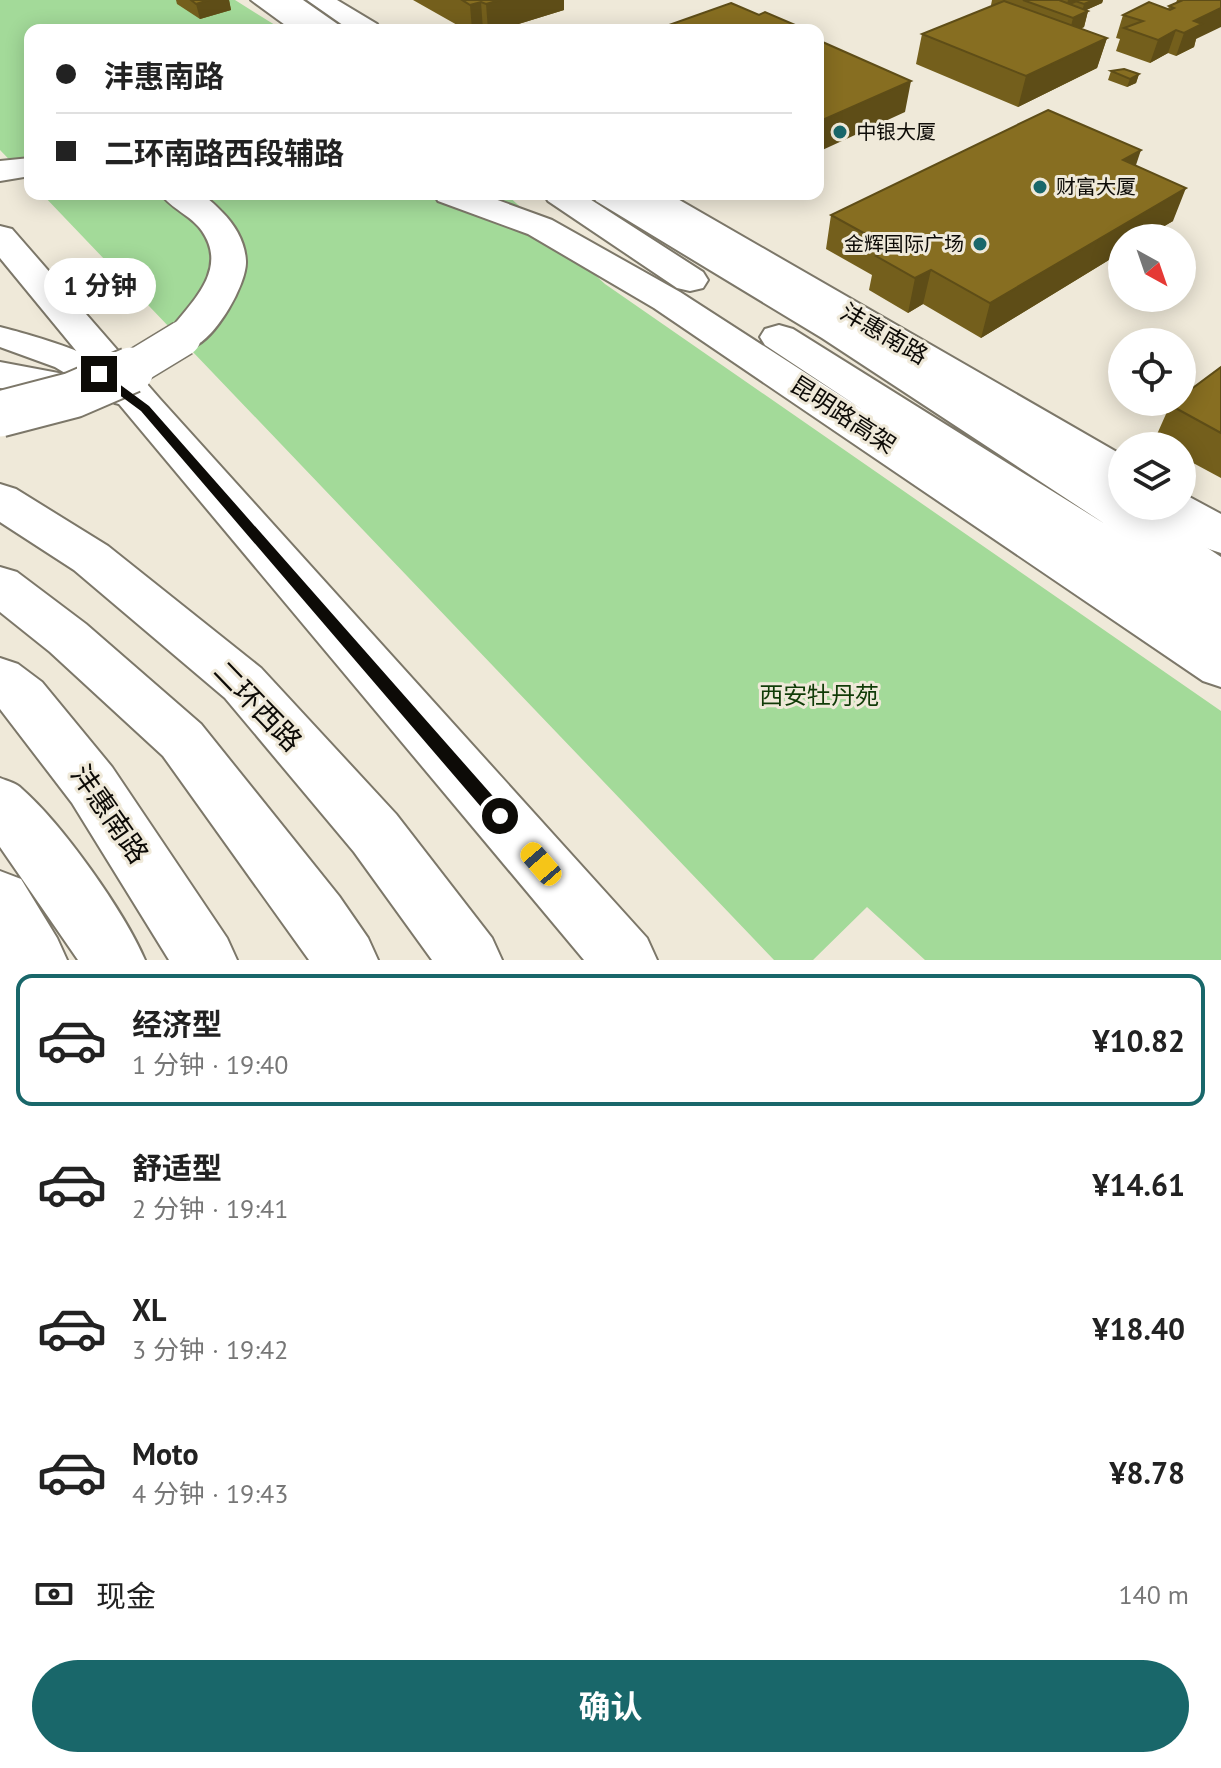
<!DOCTYPE html>
<html lang="zh">
<meta charset="utf-8">
<style>
:root{--surface:#fff;--page:#f6f6f6;--text:#222;--muted:#767676;--line:#e0e0e0;--accent:#19676a}
body{margin:0;font-family:"PT Sans","Noto Sans SC",sans-serif;background:var(--page);color:var(--text);height:100vh;display:flex;flex-direction:column;font-size:30px;white-space:nowrap}
*{box-sizing:border-box;margin:0}
p{font-size:26px;color:var(--muted)}
.icon{flex:none;width:44px;height:44px;fill:none;stroke:currentColor;stroke-width:2;stroke-linecap:round;stroke-linejoin:round}
.map{position:relative;height:960px;overflow:hidden}
.sheet{display:flex;flex-direction:column;background:var(--surface);flex:1}
.sheet>*{flex:none}
.hud{position:absolute;left:24px;top:24px;width:800px;height:176px;border-radius:16px;box-shadow:0 4px 20px #0003;display:grid;align-content:center;height:176px;padding:0 32px;background:var(--surface)}
.needle{width:52px;rotate:140deg}
.tools{position:absolute;left:1108px;top:224px;display:grid;gap:16px}
.tools a{display:grid;place-items:center;width:88px;height:88px;border-radius:50%;background:var(--surface);box-shadow:0 4px 20px #0003;font-size:40px}
.end{position:absolute;width:36px;height:36px;margin:-18px;border:10px solid #0d0b07;background:#fff;box-shadow:0 0 0 4px #fff}
.from{border-radius:50%}
.bubble{position:absolute;height:56px;border-radius:28px;background:var(--surface);box-shadow:0 4px 20px #0003;font-size:26px;font-weight:700;line-height:56px;text-align:center}
.car{position:absolute;width:24px;height:48px;margin:-24px -12px;border-radius:10px;box-shadow:0 0 6px 2px #0007;background:linear-gradient(#f5c518 24%,#345 0 40%,#f5c518 0 76%,#345 0 86%,#f5c518 0)}
.hud b{display:flex;align-items:center;gap:28px;height:76px;font-size:30px}
.hud b+b{border-top:2px solid var(--line)}
.hud i{width:20px;height:20px;background:var(--text)}
ul{padding:14px 0 0;list-style:none}
li{display:flex;align-items:center;gap:24px;height:132px;margin:0 16px 12px;padding:0 16px;border:4px solid transparent;border-radius:16px}
li div{flex:1}
li b{display:block;font-size:30px}
li em{font-style:normal;font-weight:700}
li.selected{border-color:var(--accent)}
li>.icon{width:72px;height:72px;stroke-width:1.5}
.pay{display:flex;align-items:center;gap:20px;height:88px;padding:0 32px;font-size:30px}
.pay p{margin-inline-start:auto}
.button{display:flex;gap:16px;margin-top:auto;padding:16px 32px}
.button a{flex:1;height:92px;border-radius:48px;background:var(--accent);color:#fff;font-size:32px;font-weight:700;line-height:92px;text-align:center}
.map>svg:first-child{display:block}
.green{fill:#a3da99}
.lines{fill:none;stroke-linecap:round;stroke-linejoin:round}
.minor-casing{stroke:#7c7769;stroke-width:4}
.secondary-casing{stroke:#7c7769;stroke-width:4}
.primary-casing{stroke:#7c7769;stroke-width:4}
.trunk-casing{stroke:#7c7769;stroke-width:4}
.minor{fill:#fff;fill-rule:evenodd}
.secondary{fill:#fff;fill-rule:evenodd}
.primary{fill:#fff;fill-rule:evenodd}
.trunk{fill:#fff;fill-rule:evenodd}
.trunk-bridge-far1-casing{stroke:#7c7769;stroke-width:38;stroke-linecap:butt}
.trunk-bridge-casing{stroke:#7c7769;stroke-width:49;stroke-linecap:butt}
.trunk-bridge-far1{stroke:#fff;stroke-width:35}
.trunk-bridge{stroke:#fff;stroke-width:45}
.wall{fill:#745f1c}
.shaded-wall{fill:#5e4d17}
.building{fill:#876e21;stroke:#5e4d17;stroke-width:2}
.route{fill:#0d0b07}
.poi-dot{fill:#19676a;stroke:#efe9d9;stroke-width:3}
.labels{text-anchor:middle;stroke-width:6;stroke-linejoin:round;paint-order:stroke}
.far-poi-label{font-size:20px;fill:#0d0b07;stroke:#efe9d9;text-anchor:start}
.street-label{font-size:24px;fill:#0d0b07;stroke:#efe9d9}
.park-label{font-size:24px;fill:#103b07;stroke:#efe9d9}
.near-street-label{font-size:28px;fill:#0d0b07;stroke:#efe9d9}
</style>
<div class="map">
<svg width="1221" height="960" viewBox="0 0 1221 960">
<rect width="100%" height="100%" fill="#efe9d9"/>
<path class="green" d="M0,0H235L283,30H30V181L0,150Z
M42,194H506L605,284L1221,711V960H925L867,907L813,960H774Z"/>
<g class="lines">
<g class="minor-casing">
<path id="minor" d="M0,327C39,337 122,360 145,395L139,403L127,406L115,403L55,367L0,347Z"/>
</g>
<g class="secondary-casing">
<path id="secondary" d="M0,226L12,229L160,399L647,938L657,960H584L114,398L111,402L97,406L0,388V362L101,381L0,258Z
M0,658L18,664L42,682L112,767L227,938L237,960H169L72,803L0,709Z"/>
</g>
<g class="primary-casing">
<path id="primary" d="M251,0H280L323,30H292Z
M307,0H337L377,24L381,30H350Z
M544,194H582L703,272L708,280L703,288L690,291L677,288L548,201Z
M629,194H669L1122,455V490L1107,486L633,201Z
M1182,493L1221,514V553C1197,546 1163,528 1150,506H1182Z"/>
</g>
<g class="trunk-casing">
<path id="trunk" d="M274,0H303L346,30H315Z
M30,158V176L0,181V161Z
M161,194C172,194 186,192 198,194C207,196 215,205 222,212C235,225 245,242 246,261C247,284 216,338 193,347C185,350 178,348 169,346L164,338C185,307 231,273 202,231C191,215 171,209 161,194Z
M434,194H481L552,220L680,292L863,410L765,345L760,337L765,329L779,325L793,329L1105,524L822,338L596,201L592,194H632L811,299L1122,491V506H1145L1221,557V687L1203,681L654,308L528,234L438,201Z
M0,484L16,489L108,546L261,668L396,814L492,938L502,960H432L354,852L225,698L74,570L0,522Z
M0,567L17,572L86,624L201,724L339,896L368,938L378,960H309L163,756L50,652L0,612Z
M0,778C7,781 17,783 22,789C62,824 124,911 145,960H78L0,847Z
M0,871L21,879L57,938L67,960H0Z"/>
</g>
<use href="#minor" class="minor"/>
<use href="#secondary" class="secondary"/>
<use href="#primary" class="primary"/>
<use href="#trunk" class="trunk"/>
<g class="trunk-bridge-far1-casing">
<path id="trunk-bridge-far1" d="M127,372L183,338"/>
</g>
<g class="trunk-bridge-casing">
<path id="trunk-bridge" d="M0,414L73,395L131,370"/>
</g>
<use href="#trunk-bridge-far1" class="trunk-bridge-far1"/>
<use href="#trunk-bridge" class="trunk-bridge"/>
</g>
<path class="wall" d="M176,0H229L231,10L200,19L177,4Z
M413,0H564V10L499,30H466Z
M992,0H1103L1102,3L1086,10L1088,11L1084,27L1080,29L1107,38L1097,68L1018,107L916,64L922,34L992,6L991,5Z
M1177,0H1221L1196,39L1194,47L1176,56L1168,53L1150,63L1116,51L1120,39L1116,38L1123,15L1168,9L1169,6L1176,3Z
M1111,71L1139,74L1136,83L1127,87L1108,80Z
M1136,166L1173,221L1144,238H1122V252L981,338L923,304L908,313L869,290L872,275L826,249L831,215Z
M1221,367V478L1182,457V446H1163L1154,441L1170,405Z"/>
<path class="shaded-wall" d="M209,0H229L231,10L200,19L196,4Z
M500,0H564V10L499,30H488L486,4Z
M1068,0H1081L1066,7Z
M1094,0H1103L1102,3L1082,12L1084,4Z
M481,2L483,30H472L470,5Z
M1221,8V27L1196,39L1194,47L1176,56L1184,33L1194,21Z
M1088,11L1084,27L1069,34L1073,18Z
M1176,30L1168,53L1150,63L1158,40Z
M1107,38L1097,68L1018,107L1026,76Z
M1139,74L1136,83L1127,87L1130,79Z
M911,81L905,112L818,152V122Z
M1141,150L1130,183L1123,160Z
M1186,188L1173,221L1144,238H1122V252L981,338L990,303Z
M931,270L923,304L908,313L915,278Z"/>
<path class="building" d="M191,0H209L196,4Z
M462,0H500L486,4L481,2L470,5Z
M1023,0H1059L1088,11L1073,18Z
M1079,0H1094L1084,4L1075,1Z
M1183,0H1221V8L1194,21L1202,24L1184,33L1176,30L1158,40L1124,28L1143,21L1123,15L1149,2L1170,10L1174,8L1169,6Z
M1004,1L1107,38L1026,76L922,34Z
M731,3L759,15L765,12L802,28L796,30H655Z
M818,40L911,81L818,122Z
M1124,69L1139,74L1130,79L1111,71Z
M1048,110L1141,150L1123,160L1186,188L990,303L931,270L915,278L876,256L891,248L831,215Z
M1221,367V433L1170,405L1174,402H1182V396Z"/>
<path class="route" d="M95,372H103L149,406L506,811L508,816L506,822H494L141,411L95,377Z"/>
<g class="poi-dot">
<circle cx="840" cy="132" r="8"/>
<circle cx="1040" cy="187" r="8"/>
<circle cx="980" cy="244" r="8"/>
</g>
<g class="labels">
<g class="far-poi-label">
<text x="856" y="139">中银大厦</text>
<text x="1056" y="194">财富大厦</text>
<text x="964" y="251" text-anchor="end">金辉国际广场</text>
</g>
<g class="street-label">
<text transform="translate(884 334) rotate(30)" y="8">沣惠南路</text>
<text transform="translate(843 415) rotate(33)" y="8">昆明路高架</text>
</g>
<g class="park-label">
<text x="819" y="704">西安牡丹苑</text>
</g>
<g class="near-street-label">
<text transform="translate(258 706) rotate(46)" y="10">二环西路</text>
<text transform="translate(110 814) rotate(55)" y="10">沣惠南路</text>
</g>
</g>
</svg>
<div class="tools">
<a><svg class="needle" viewBox="-14 -14 28 28"><path d="M0-13l5 13h-10z" fill="#e53935"/><path d="M0 13l5-13h-10z" fill="#767676"/></svg></a>
<a><svg class="icon" aria-label="locate" viewBox="0 0 24 24"><circle cx="12" cy="12" r="6"/><path d="M12 2v4M12 18v4M2 12h4M18 12h4"/></svg></a>
<a><svg class="icon" aria-label="layers" viewBox="0 0 24 24"><path d="M12 4l9 5-9 5-9-5zM3 14l9 5 9-5"/></svg></a>
</div>
<i class="end from" style="left:500px;top:816px"></i>
<i class="end" style="left:99px;top:374px"></i>
<div class="bubble" style="left:44px;top:258px;width:112px">1 分钟</div>
<i class="car" style="left:541px;top:864px;rotate:319deg"></i>
<div class="hud">
<b><i class="from"></i>沣惠南路</b>
<b><i></i>二环南路西段辅路</b>
</div>
</div>
<section class="sheet">
<ul>
<li class="selected"><svg class="icon" aria-label="car" viewBox="0 0 24 24"><path d="M5 17H2v-5l4-1 3-4h7l3 4 3 1v5h-3M9 17h6M6 11h13"/><circle cx="7" cy="17" r="2"/><circle cx="17" cy="17" r="2"/></svg><div><b>经济型</b><p>1 分钟 · 19:40</p></div><em>¥10.82</em></li>
<li><svg class="icon" aria-label="car" viewBox="0 0 24 24"><path d="M5 17H2v-5l4-1 3-4h7l3 4 3 1v5h-3M9 17h6M6 11h13"/><circle cx="7" cy="17" r="2"/><circle cx="17" cy="17" r="2"/></svg><div><b>舒适型</b><p>2 分钟 · 19:41</p></div><em>¥14.61</em></li>
<li><svg class="icon" aria-label="car" viewBox="0 0 24 24"><path d="M5 17H2v-5l4-1 3-4h7l3 4 3 1v5h-3M9 17h6M6 11h13"/><circle cx="7" cy="17" r="2"/><circle cx="17" cy="17" r="2"/></svg><div><b>XL</b><p>3 分钟 · 19:42</p></div><em>¥18.40</em></li>
<li><svg class="icon" aria-label="car" viewBox="0 0 24 24"><path d="M5 17H2v-5l4-1 3-4h7l3 4 3 1v5h-3M9 17h6M6 11h13"/><circle cx="7" cy="17" r="2"/><circle cx="17" cy="17" r="2"/></svg><div><b>Moto</b><p>4 分钟 · 19:43</p></div><em>¥8.78</em></li>
</ul>
<div class="pay"><svg class="icon" aria-label="cash" viewBox="0 0 24 24"><path d="M3 7h18v10H3z"/><circle cx="12" cy="12" r="2"/></svg>现金<p>140 m</p></div>
<div class="button"><a>确认</a></div>
</section>
